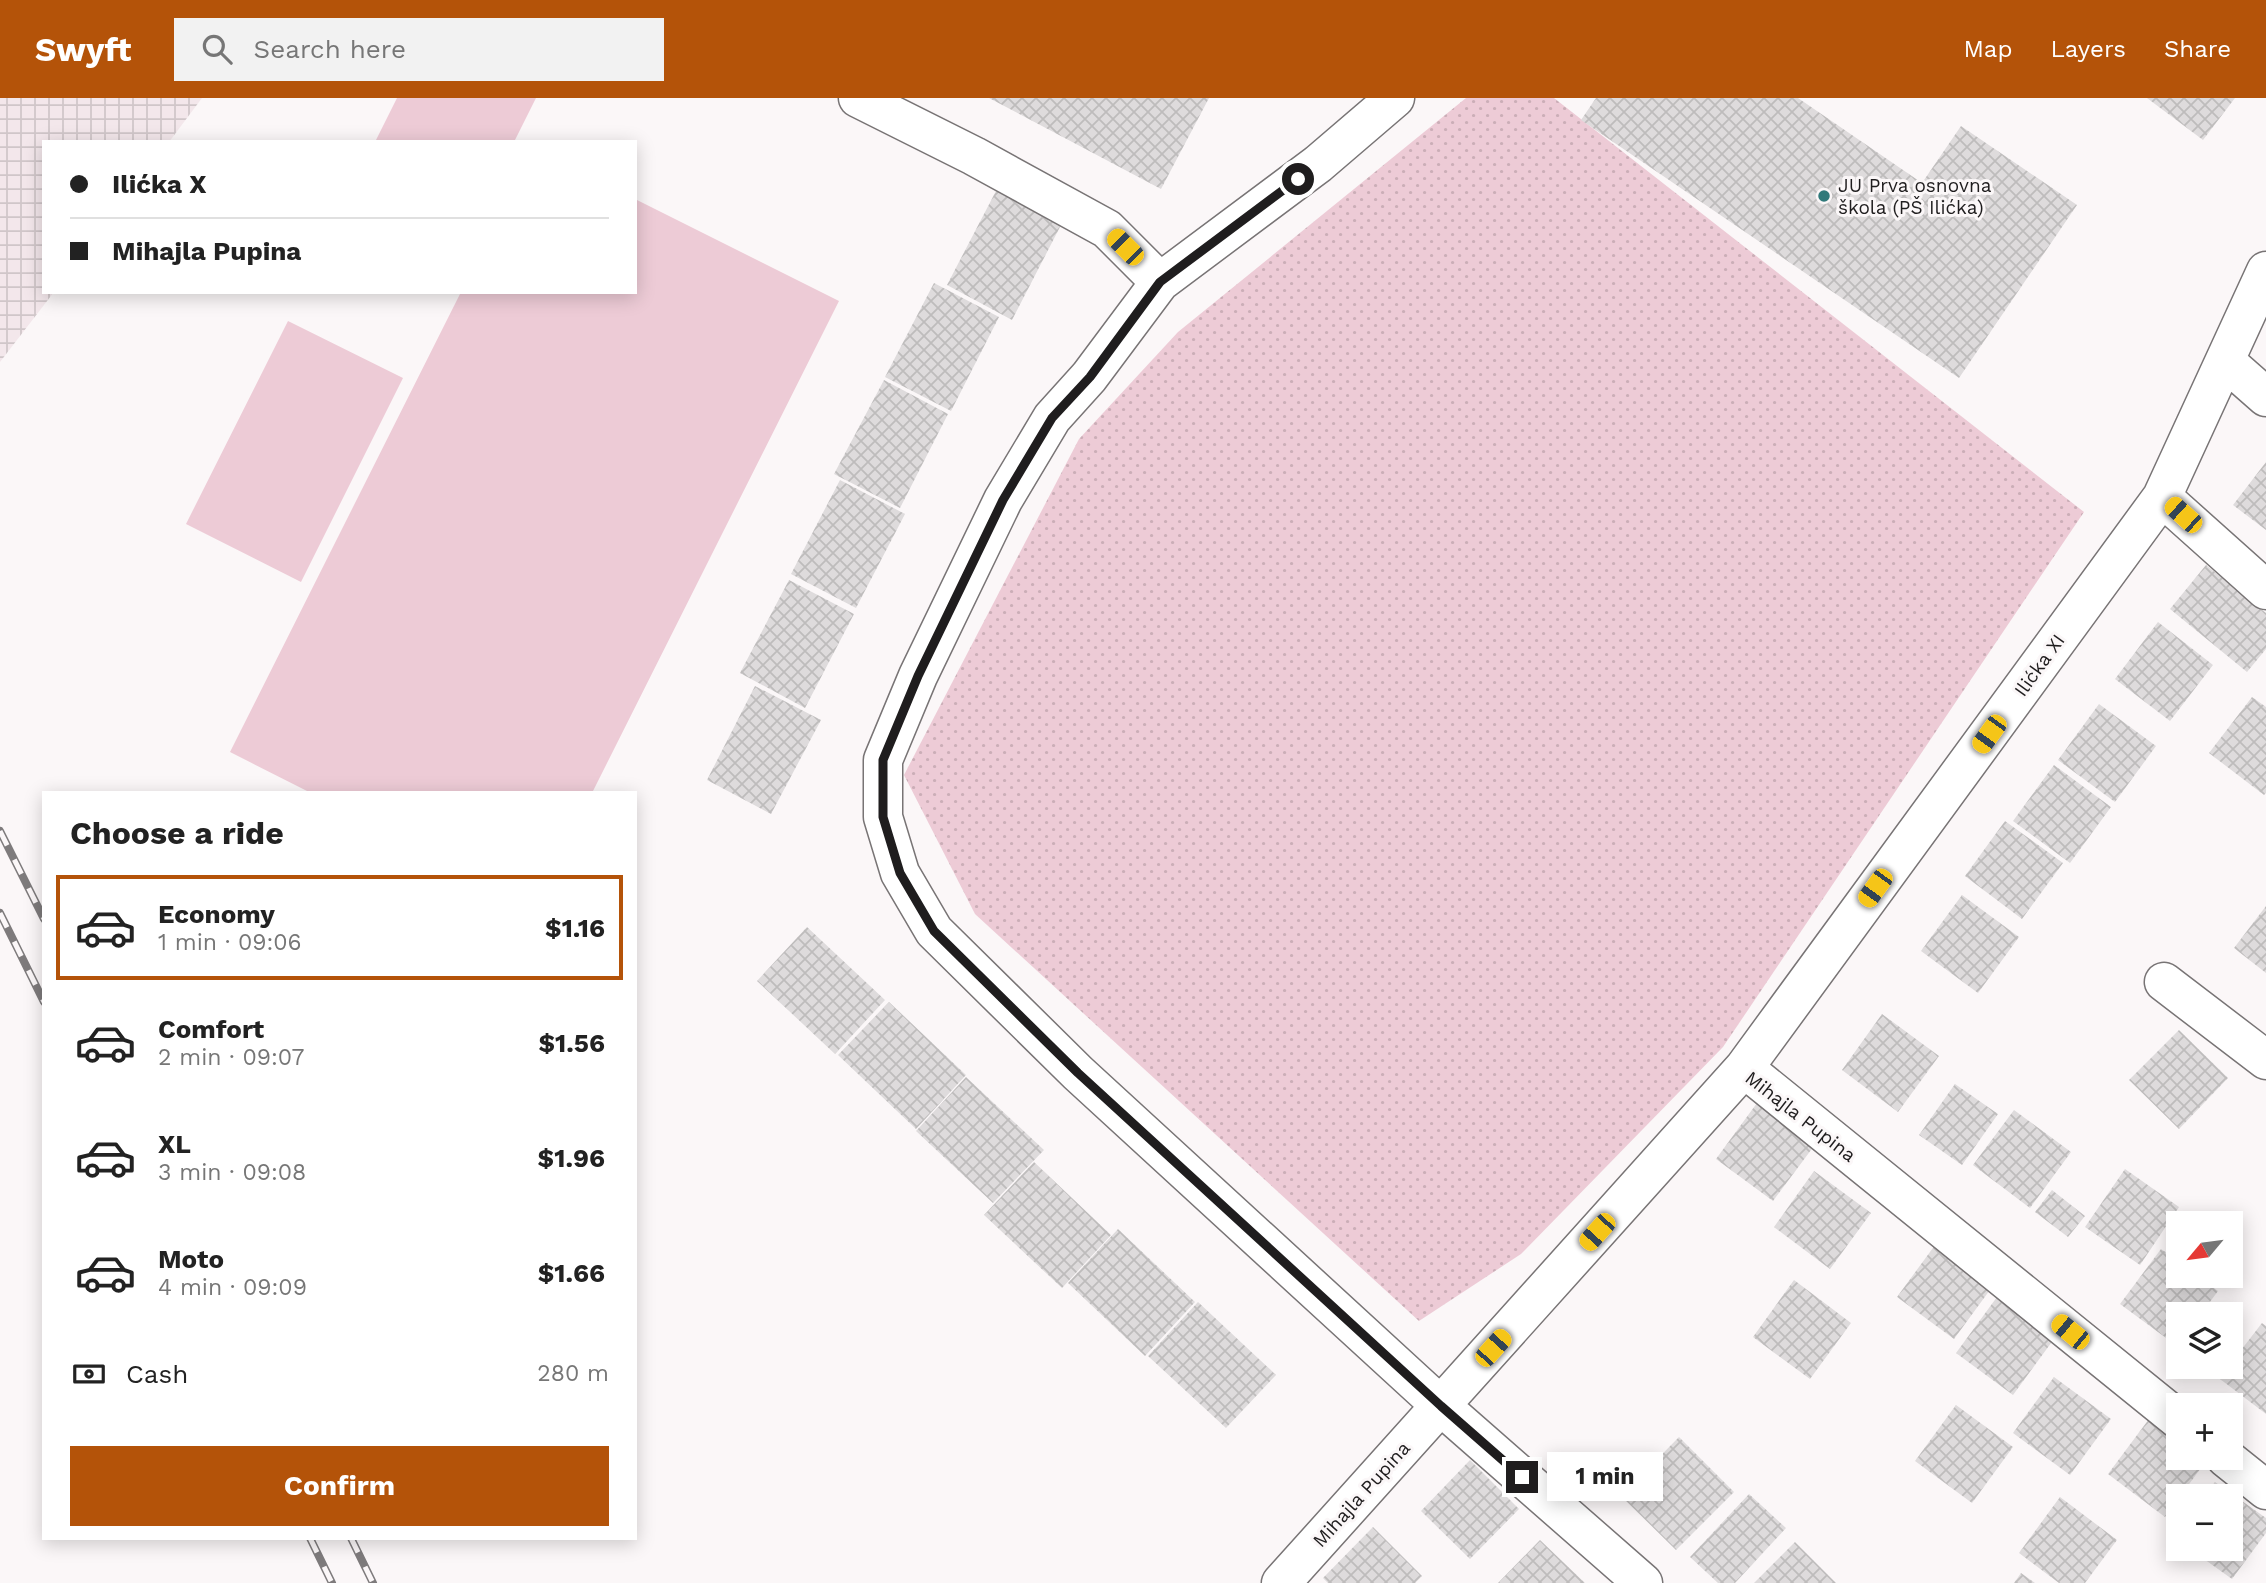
<!DOCTYPE html>
<meta charset="utf-8">
<style>
:root{--surface:#fff;--page:#f2f2f2;--text:#222;--muted:#767676;--line:#e0e0e0;--accent:#b45309}
body{margin:0;font-family:"Work Sans",sans-serif;background:var(--page);color:var(--text);height:100vh;display:flex;flex-direction:column;font-size:26px;white-space:nowrap}
*{box-sizing:border-box;margin:0}
p{font-size:23px;color:var(--muted)}
.icon{flex:none;width:38px;height:38px;fill:none;stroke:currentColor;stroke-width:2;stroke-linecap:round;stroke-linejoin:round}
.map{position:relative;flex:1;overflow:hidden}
.drawer{position:absolute;left:42px;top:693px;width:595px;height:749px;display:flex;flex-direction:column;background:var(--surface);border-radius:0px;box-shadow:0 4px 18px #0003}
.drawer>*{flex:none}
.hud{position:absolute;left:42px;top:42px;width:595px;height:154px;border-radius:0px;box-shadow:0 4px 18px #0003;display:grid;align-content:center;height:154px;padding:0 28px;background:var(--surface)}
.needle{width:46px;rotate:241deg}
.controls{position:absolute;left:2166px;top:1113px;display:grid;gap:14px}
.controls a{display:grid;place-items:center;width:77px;height:77px;border-radius:0px;background:var(--surface);box-shadow:0 4px 18px #0003;font-size:35px}
.end{position:absolute;width:32px;height:32px;margin:-16px;border:9px solid #1f1d1e;background:#fff;box-shadow:0 0 0 4px #fff}
.from{border-radius:50%}
.bubble{position:absolute;height:49px;border-radius:0px;background:var(--surface);box-shadow:0 4px 18px #0003;font-size:23px;font-weight:700;line-height:49px;text-align:center}
.car{position:absolute;width:21px;height:42px;margin:-21px -10px;border-radius:9px;box-shadow:0 0 5px 2px #0007;background:linear-gradient(#f5c518 24%,#345 0 40%,#f5c518 0 76%,#345 0 86%,#f5c518 0)}
.hud b{display:flex;align-items:center;gap:24px;height:66px;font-size:26px}
.hud b+b{border-top:2px solid var(--line)}
.hud i{width:18px;height:18px;background:var(--text)}
ul{padding:0;list-style:none}
li{display:flex;align-items:center;gap:21px;height:105px;margin:0 14px 10px;padding:0 14px;border:4px solid transparent;border-radius:0px}
li div{flex:1}
li b{display:block;font-size:26px}
li em{font-style:normal;font-weight:700}
li.selected{border-color:var(--accent)}
li>.icon{width:63px;height:63px;stroke-width:1.5}
h2{padding:0 28px;font-size:32px;line-height:84px}
.pay{display:flex;align-items:center;gap:18px;height:77px;padding:0 28px;font-size:26px}
.pay p{margin-inline-start:auto}
.cta{display:flex;gap:14px;margin-top:auto;padding:14px 28px}
.cta a{flex:1;height:80px;border-radius:0px;background:var(--accent);color:#fff;font-size:28px;font-weight:700;line-height:80px;text-align:center}
header{display:flex;align-items:center;gap:42px;box-sizing:border-box;height:98px;padding:0 35px;background:var(--accent);color:#fff}
header strong{font-size:33px}
nav{display:flex;gap:38px;margin-inline-start:auto;font-size:24px}
.search{width:490px;height:63px;background:var(--page);display:flex;align-items:center;gap:18px;box-sizing:border-box;padding:0 24px;border-radius:0px;color:var(--muted);font-size:26px}
.map>svg:first-child{display:block}
.industrial{fill:url(#industrial-grid)}
.grass{fill:#edcbd6}
.park{fill:url(#park-dots)}
.building{fill:url(#building-cross-hatch)}
.lines{fill:none;stroke-linecap:round;stroke-linejoin:round}
.street-casing{stroke:#787475;stroke-width:41}
.street{stroke:#fff;stroke-width:38}
.rail-casing{stroke:#7e7b7c;stroke-width:8}
.rail{stroke:#fbf7f8;stroke-width:5;stroke-dasharray:16;stroke-linecap:butt}
.route{stroke:#1f1d1e;stroke-width:9}
.poi-dot{fill:#30797a;stroke:#fbf7f8;stroke-width:2.5}
.labels{text-anchor:middle;stroke-width:6;stroke-linejoin:round;paint-order:stroke}
.poi-label{font-size:19px;fill:#1f1d1e;stroke:#fbf7f8;text-anchor:start}
.street-label{font-size:19px;fill:#1f1d1e;stroke:#fbf7f8}
</style>
<header>
<strong>Swyft</strong>
<div class="search"><svg class="icon" aria-label="search" viewBox="0 0 24 24"><circle cx="10" cy="10" r="6"/><path d="M15 15l6 6"/></svg>Search here</div>
<nav><a>Map</a><a>Layers</a><a>Share</a></nav>
</header>
<div class="map">
<svg width="2266" height="1485" viewBox="0 0 2266 1485">
<defs>
<pattern id="industrial-grid" width="8" height="8" patternUnits="userSpaceOnUse" patternTransform="scale(1.75)"><rect width="8" height="8" fill="#f3e7eb"/><path d="M0 4h8M4 0v8" fill="none" stroke="#d0c6c9"/></pattern>
<pattern id="park-dots" width="8" height="8" patternUnits="userSpaceOnUse" patternTransform="scale(1.75)"><rect width="8" height="8" fill="#edcbd6"/><path d="M2 2h.1M6 6h.1" fill="none" stroke="#cbaeb7" stroke-width="1.8" stroke-linecap="round"/></pattern>
<pattern id="building-cross-hatch" width="8" height="8" patternUnits="userSpaceOnUse" patternTransform="scale(1.75)"><rect width="8" height="8" fill="#dedbdc"/><path d="M0 0l8 8M0 8l8-8" fill="none" stroke="#bebcbc"/></pattern>
</defs>
<rect width="100%" height="100%" fill="#fbf7f8"/>
<path class="industrial" d="M0,0H202L169,44H44V194H54L0,264Z"/>
<path class="grass" d="M397,0H536L514,44H375Z
M635,101L839,203L592,695H311L230,654L461,194H635Z
M288,223L403,280L301,484L186,426Z"/>
<path class="park" d="M1466,0H1554L2084,414L1723,949L1521,1156L1419,1223L975,816L904,677L1079,341L1178,234Z"/>
<path class="building" d="M989,0H1209L1161,91Z
M1596,0H1798L1922,85L1961,28L2077,107L1959,280L1581,22Z
M2147,0H2235L2203,42Z
M996,93L1061,127L1012,222L947,187Z
M934,185L999,219L951,313L885,279Z
M884,282L948,316L900,410L834,376Z
M2266,364V432L2233,407Z
M840,382L905,416L856,510L791,476Z
M2206,467L2266,515V551L2247,574L2170,511Z
M789,482L854,516L805,610L740,575Z
M2158,524L2213,567L2170,623L2115,581Z
M755,588L821,622L771,716L707,682Z
M2252,599L2266,609V695L2264,697L2209,655Z
M2099,606L2156,648L2115,704L2058,662Z
M2054,667L2111,709L2070,765L2013,723Z
M2005,723L2063,765L2022,821L1965,778Z
M1962,797L2019,839L1978,895L1921,853Z
M2266,808V875L2234,850Z
M807,829L885,902L835,956L757,883Z
M889,904L966,977L916,1031L838,957Z
M1882,916L1939,958L1898,1014L1842,972Z
M2179,932L2228,980L2179,1031L2129,982Z
M966,979L1044,1052L993,1105L916,1033Z
M1955,986L1998,1016L1962,1067L1919,1037Z
M1757,1005L1814,1048L1773,1103L1716,1061Z
M2014,1012L2071,1054L2030,1110L1973,1067Z
M1034,1064L1111,1137L1062,1190L984,1117Z
M2125,1071L2179,1109L2140,1167L2085,1129Z
M1814,1073L1871,1115L1830,1171L1774,1129Z
M2052,1092L2085,1118L2068,1139L2035,1114Z
M1118,1131L1195,1204L1145,1258L1068,1185Z
M1938,1143L1995,1185L1954,1241L1897,1199Z
M2161,1151L2179,1163V1178H2198L2218,1193L2201,1216H2179L2177,1248L2120,1206Z
M1794,1182L1851,1225L1810,1281L1753,1239Z
M1997,1199L2054,1241L2013,1297L1956,1255Z
M1198,1204L1276,1277L1226,1330L1148,1258Z
M2262,1225L2266,1228V1316L2220,1281L2229,1269H2231V1265Z
M2054,1279L2111,1321L2070,1377L2013,1335Z
M1956,1307L2013,1349L1972,1405L1915,1363Z
M2149,1321L2179,1342V1360H2202L2206,1363L2165,1419L2108,1376Z
M1679,1339L1734,1394L1676,1452L1621,1398Z
M1470,1362L1519,1411L1470,1461L1421,1413Z
M2215,1384L2266,1420V1435L2232,1481L2190,1451H2231V1398H2205Z
M1749,1396L1786,1430L1735,1485H1718L1690,1459Z
M2060,1399L2117,1442L2085,1485H2059L2019,1455Z
M1373,1429L1422,1478L1415,1485H1328L1323,1480Z
M1540,1442L1585,1485H1498Z
M1795,1444L1836,1485H1754Z
M2021,1475L2035,1485H2014Z"/>
<g class="lines">
<g class="street-casing">
<path id="street" d="M858,0L974,58L1107,131L1160,184
M1395,0L1318,66L1160,184L1089,279L1052,320L1003,402L918,578L883,662V719L900,775L934,833L1078,975L1441,1308L1643,1485
M2225,263L2266,299
M2162,399L2266,492
M2164,884L2266,962
M1744,970L2179,1322
M2226,1360L2266,1392
M1281,1485L1744,970L2162,399L2266,173"/>
</g>
<use href="#street" class="street"/>
<g class="rail-casing">
<path id="rail" d="M0,733L44,821
M0,815L44,904
M310,1440L332,1485
M351,1440L373,1485"/>
</g>
<use href="#rail" class="rail"/>
</g>
<g class="lines">
<path class="route" d="M1298,81L1160,184L1090,279L1052,320L1003,402L918,578L883,662V719L900,775L934,833L1078,975L1441,1308L1522,1379"/>
</g>
<circle class="poi-dot" cx="1824" cy="98" r="7"/>
<g class="labels">
<g class="poi-label">
<text x="1838" y="94">JU Prva osnovna<tspan x="1838" dy="22">škola (PŠ Ilićka)</tspan></text>
</g>
<g class="street-label">
<text transform="translate(2039 567) rotate(-54)" y="7">Ilićka XI</text>
<text transform="translate(1801 1018) rotate(38)" y="7">Mihajla Pupina</text>
<text transform="translate(1361 1396) rotate(-48)" y="7">Mihajla Pupina</text>
</g>
</g>
</svg>
<div class="controls">
<a><svg class="needle" viewBox="-14 -14 28 28"><path d="M0-13l5 13h-10z" fill="#e53935"/><path d="M0 13l5-13h-10z" fill="#767676"/></svg></a>
<a><svg class="icon" aria-label="layers" viewBox="0 0 24 24"><path d="M12 4l9 5-9 5-9-5zM3 14l9 5 9-5"/></svg></a>
<a>+</a>
<a>−</a>
</div>
<i class="end from" style="left:1298px;top:81px"></i>
<i class="end" style="left:1522px;top:1379px"></i>
<div class="bubble" style="left:1547px;top:1354px;width:116px">1 min</div>
<i class="car" style="left:1125px;top:149px;rotate:315deg"></i>
<i class="car" style="left:2183px;top:417px;rotate:312deg"></i>
<i class="car" style="left:1989px;top:636px;rotate:216deg"></i>
<i class="car" style="left:1875px;top:790px;rotate:216deg"></i>
<i class="car" style="left:1597px;top:1134px;rotate:222deg"></i>
<i class="car" style="left:2070px;top:1234px;rotate:309deg"></i>
<i class="car" style="left:1493px;top:1250px;rotate:42deg"></i>
<div class="hud">
<b><i class="from"></i>Ilićka X</b>
<b><i></i>Mihajla Pupina</b>
</div>
<section class="drawer">
<h2>Choose a ride</h2>
<ul>
<li class="selected"><svg class="icon" aria-label="car" viewBox="0 0 24 24"><path d="M5 17H2v-5l4-1 3-4h7l3 4 3 1v5h-3M9 17h6M6 11h13"/><circle cx="7" cy="17" r="2"/><circle cx="17" cy="17" r="2"/></svg><div><b>Economy</b><p>1 min · 09:06</p></div><em>$1.16</em></li>
<li><svg class="icon" aria-label="car" viewBox="0 0 24 24"><path d="M5 17H2v-5l4-1 3-4h7l3 4 3 1v5h-3M9 17h6M6 11h13"/><circle cx="7" cy="17" r="2"/><circle cx="17" cy="17" r="2"/></svg><div><b>Comfort</b><p>2 min · 09:07</p></div><em>$1.56</em></li>
<li><svg class="icon" aria-label="car" viewBox="0 0 24 24"><path d="M5 17H2v-5l4-1 3-4h7l3 4 3 1v5h-3M9 17h6M6 11h13"/><circle cx="7" cy="17" r="2"/><circle cx="17" cy="17" r="2"/></svg><div><b>XL</b><p>3 min · 09:08</p></div><em>$1.96</em></li>
<li><svg class="icon" aria-label="car" viewBox="0 0 24 24"><path d="M5 17H2v-5l4-1 3-4h7l3 4 3 1v5h-3M9 17h6M6 11h13"/><circle cx="7" cy="17" r="2"/><circle cx="17" cy="17" r="2"/></svg><div><b>Moto</b><p>4 min · 09:09</p></div><em>$1.66</em></li>
</ul>
<div class="pay"><svg class="icon" aria-label="cash" viewBox="0 0 24 24"><path d="M3 7h18v10H3z"/><circle cx="12" cy="12" r="2"/></svg>Cash<p>280 m</p></div>
<div class="cta"><a>Confirm</a></div>
</section>
</div>
